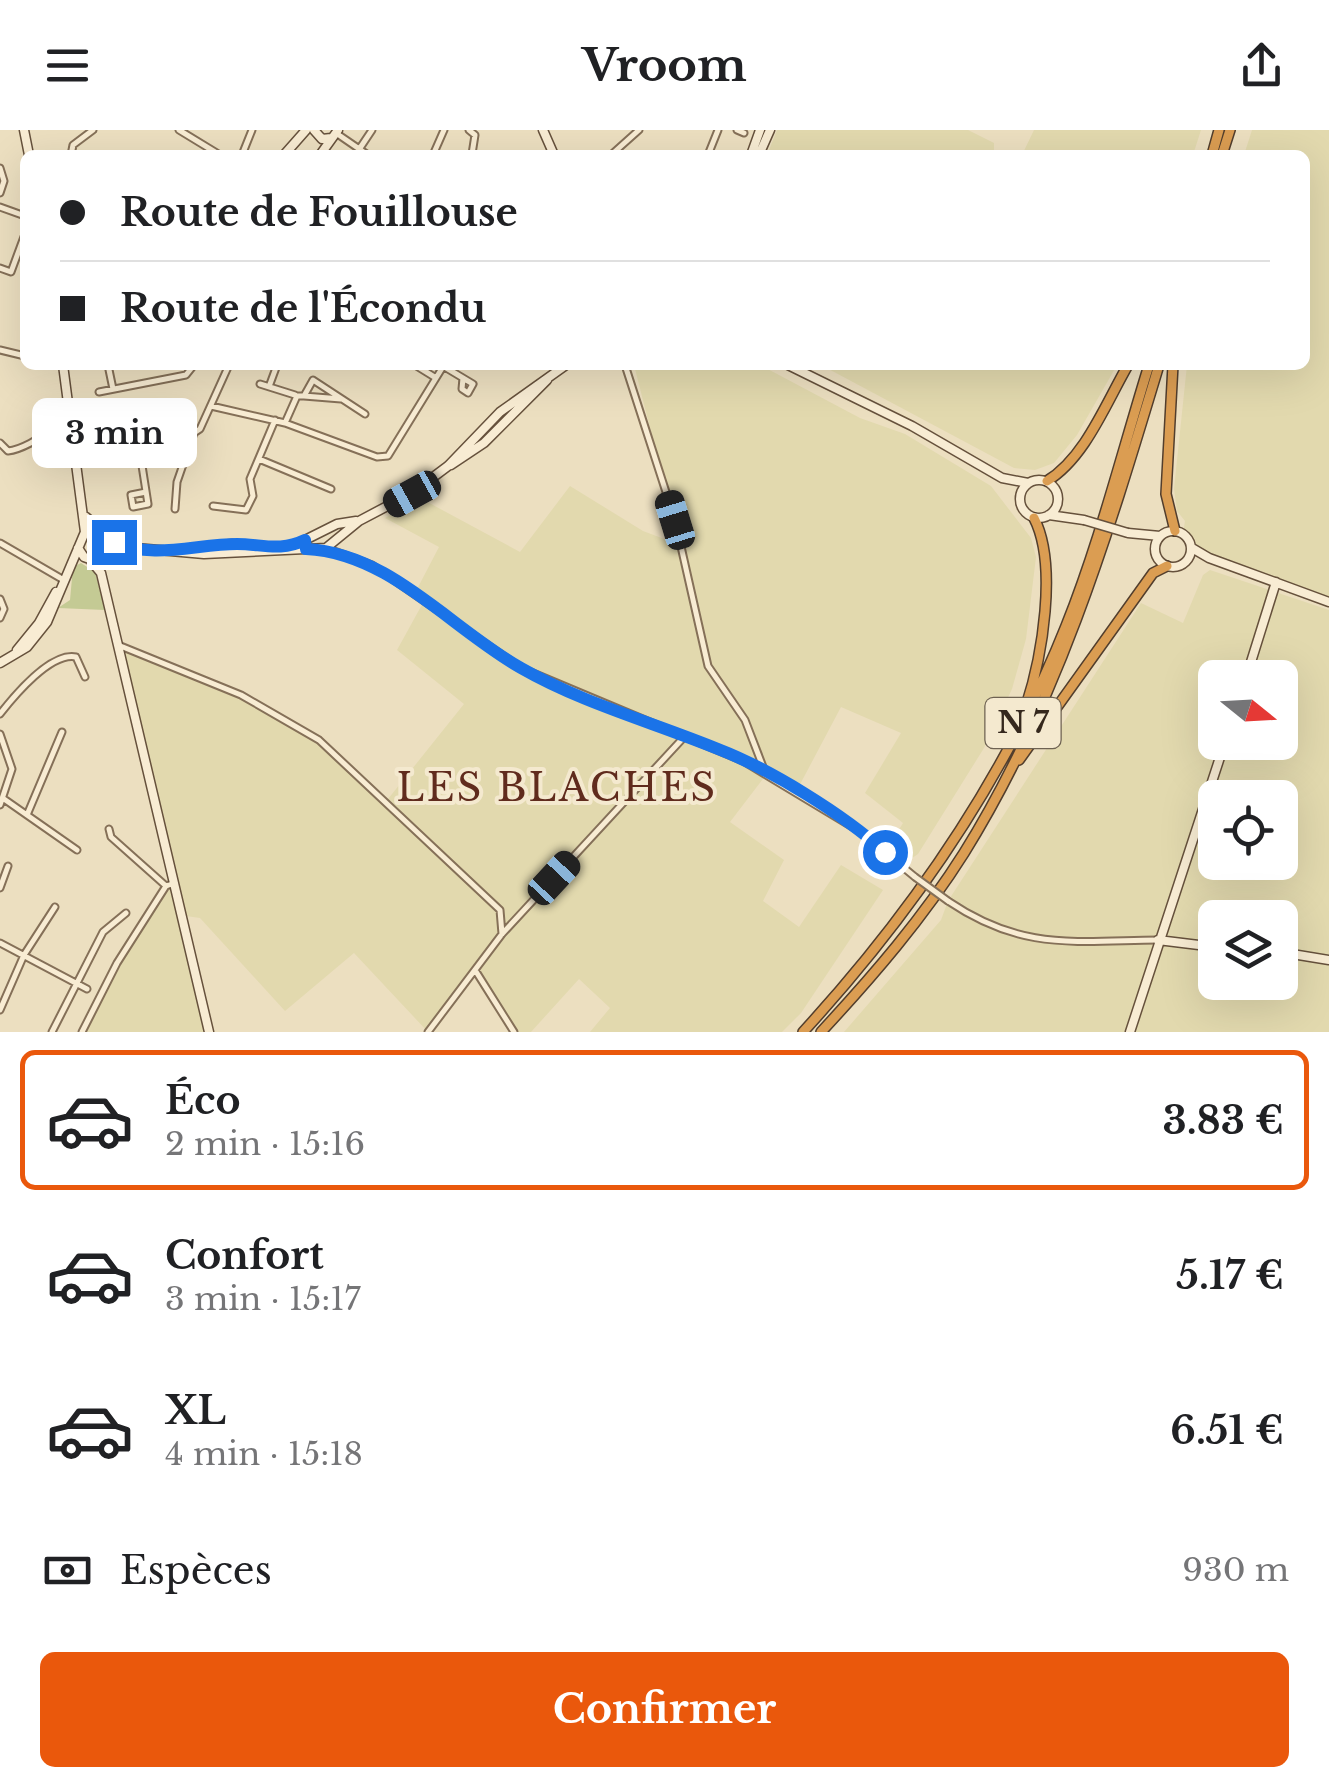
<!DOCTYPE html>
<html lang="fr">
<meta charset="utf-8">
<style>
:root{--surface:#fff;--page:#f6f6f6;--text:#202124;--muted:#757577;--line:#e0e0e0;--accent:#ea580c}
body{margin:0;font-family:"Libre Baskerville",serif;background:var(--page);color:var(--text);height:100vh;display:flex;flex-direction:column;font-size:38px;white-space:nowrap}
*{box-sizing:border-box;margin:0}
p{font-size:32px;color:var(--muted)}
.icon{flex:none;width:55px;height:55px;fill:none;stroke:currentColor;stroke-width:2;stroke-linecap:round;stroke-linejoin:round}
.map{position:relative;height:902px;overflow:hidden}
.sheet{display:flex;flex-direction:column;background:var(--surface);flex:1}
.sheet>*{flex:none}
.guide{position:absolute;left:20px;top:20px;width:1290px;height:220px;border-radius:15px;box-shadow:0 10px 40px #0002;display:grid;align-content:center;height:220px;padding:0 40px;background:var(--surface)}
.needle{width:65px;rotate:108deg}
.controls{position:absolute;left:1198px;top:530px;display:grid;gap:20px}
.controls a{display:grid;place-items:center;width:100px;height:100px;border-radius:15px;background:var(--surface);box-shadow:0 10px 40px #0002;font-size:50px}
.end{position:absolute;width:45px;height:45px;margin:-22px;border:12px solid #1a73e8;background:#fff;box-shadow:0 0 0 5px #fff}
.from{border-radius:50%}
.bubble{position:absolute;height:70px;border-radius:15px;background:var(--surface);box-shadow:0 10px 40px #0002;font-size:32px;font-weight:700;line-height:70px;text-align:center}
.car{position:absolute;width:30px;height:60px;margin:-30px -15px;border-radius:12px;box-shadow:0 0 8px 2px #0007;background:linear-gradient(#222 24%,#8ab4d8 0 40%,#222 0 76%,#8ab4d8 0 86%,#222 0)}
.guide b{display:flex;align-items:center;gap:35px;height:95px;font-size:38px}
.guide b+b{border-top:2px solid var(--line)}
.guide i{width:25px;height:25px;background:var(--text)}
ul{padding:18px 0 0;list-style:none}
li{display:flex;align-items:center;gap:30px;height:140px;margin:0 20px 15px;padding:0 20px;border:5px solid transparent;border-radius:15px}
li div{flex:1}
li b{display:block;font-size:38px}
li em{font-style:normal;font-weight:700}
li.selected{border-color:var(--accent)}
li>.icon{width:90px;height:90px;stroke-width:1.5}
.pay{display:flex;align-items:center;gap:25px;height:110px;padding:0 40px;font-size:38px}
.pay p{margin-inline-start:auto}
.button{display:flex;gap:20px;margin-top:auto;padding:20px 40px}
.button a{flex:1;height:115px;border-radius:15px;background:var(--accent);color:#fff;font-size:40px;font-weight:700;line-height:115px;text-align:center}
header{display:flex;justify-content:space-between;align-items:center;height:130px;padding:0 40px;background:var(--surface);font-size:45px;font-weight:700}
.map>svg:first-child{display:block}
.farmland{fill:#e2d9ae;fill-rule:evenodd}
.green{fill:#c4ca94}
.lines{fill:none;stroke-linecap:round;stroke-linejoin:round}
.street-casing{stroke:#857058;stroke-width:9}
.secondary-casing{stroke:#66513c;stroke-width:11}
.highway-casing{stroke:#523e2d;stroke-width:12}
.street{stroke:#f8ecd3;stroke-width:5}
.secondary{stroke:#f8ecd3;stroke-width:8}
.highway{stroke:#db9d52;stroke-width:9}
.street-bridge-casing{stroke:#857058;stroke-width:9;stroke-linecap:butt}
.secondary-bridge-casing{stroke:#66513c;stroke-width:11;stroke-linecap:butt}
.street-bridge{stroke:#f8ecd3;stroke-width:5}
.secondary-bridge{stroke:#f8ecd3;stroke-width:8}
.route{stroke:#1a73e8;stroke-width:12}
.labels{text-anchor:middle;stroke-width:8;stroke-linejoin:round;paint-order:stroke}
.shield{fill:#f4e9cf;stroke:#6e6252;stroke-width:2.5}
.shield-label{font-size:30px;font-weight:bold;fill:#35281d}
.quarter-label{font-size:38px;letter-spacing:2.5px;fill:#602b1d;stroke:#f4e9cf}
</style>
<header><svg class="icon" aria-label="menu" viewBox="0 0 24 24"><path d="M4 6h16M4 12h16M4 18h16"/></svg>Vroom<svg class="icon" aria-label="share" viewBox="0 0 24 24"><path d="M12 15V3M7 8l5-5 5 5M5 13v7h14v-7"/></svg></header>
<div class="map">
<svg width="1329" height="902" viewBox="0 0 1329 902">
<rect width="100%" height="100%" fill="#ecdfc0"/>
<path class="farmland" d="M777,0H968L994,13V23L999,25H767Z
M1034,0H1201L1193,25H1022Z
M1252,0H1329V472L1192,418L1183,404L1185,391L1177,381L1174,359L1187,235H1305V25H1244Z
M634,235H760L860,288L905,304L991,356L1031,408L1036,427L1026,509L1012,559L984,618L918,724L900,736L885,722L903,693L865,663L901,603L841,577L796,662L766,645L730,692L784,730L763,771L799,797L841,735L883,760L801,883L782,902H590L610,878L579,849L531,902H514L475,840L428,902L354,823L285,881L200,788L179,785L209,902H82L117,833L172,754L118,515L241,565L319,610L388,669L464,574L397,520L424,471L415,463L439,417L385,388L420,368L520,422L570,356L643,401L680,415Z
M821,235H1117L1077,305L1054,333L1035,340L1014,338Z
M1210,440L1329,480V902H844L941,790L948,771L1141,473L1183,493L1203,445ZM1215,548H1280V612H1215ZM1215,668H1280V732H1215ZM1215,788H1280V852H1215Z"/>
<path class="green" d="M81,433L95,442L105,480L58,478L70,470L73,437Z"/>
<g class="lines">
<g class="street-casing">
<path id="street" d="M179,0L220,25
M469,0L475,5L472,24
M737,0L744,3
M336,3L368,25
M360,18L372,0
M71,25L73,15L93,0
M242,25L252,0
M433,25L444,0
M611,25L639,0
M708,25L718,0
M0,38L4,51L0,63
M0,77L25,86
M0,138L11,142L25,104
M0,220L25,226
M108,235L113,259
M415,235L436,248
M625,235L675,390L708,536L745,590L765,642
M443,236L463,248L462,259L468,263L473,254L463,248
M260,254L295,265
M270,254L277,235
M99,262L186,245L194,235
M304,266L341,269
M211,276L285,293L377,327L388,326L444,235
M285,293L297,266H304L313,250L365,284
M53,299L72,308
M138,310L148,374L133,377L131,365L146,362
M0,313L8,321C27,319 52,299 70,289
M76,321L194,303L200,299L229,235
M259,329L331,359
M213,376L246,380L253,366L250,349L275,290
M175,379L177,352L194,303
M0,413L62,449
M326,418L372,435L521,538L743,631L859,701L915,747
M0,469L4,479L0,488
M118,515L241,565L319,610L500,780L502,804
M0,584C15,565 51,522 76,527L85,547
M0,604L12,639L0,675
M4,669L77,720
M27,685L62,602
M109,699L111,707L166,756
M0,758L8,736
M948,771C1022,821 1073,811 1158,810
M0,813L87,859
M475,840L514,902
M0,880L24,825L55,777
M52,902L103,802L126,783
M82,902L117,833L166,756L172,754
M428,902L502,804L685,606"/>
</g>
<g class="secondary-casing">
<path id="secondary" d="M24,0L29,25
M314,0L322,9L331,8
M543,0L554,25
M284,25L306,0
M320,25L338,0
M751,25L760,0
M759,25L770,0
M788,235L912,296L1002,348L1028,353
M451,335L484,313L547,250
M1020 369a19 19 0 1 1 38 0a19 19 0 1 1-38 0Z
M1049,385L1084,390
M1155 419a18 18 0 1 1 36 0a18 18 0 1 1-36 0Z
M1128,403L1160,406
M110,410L125,417L204,424L326,418L359,391L412,363L448,336L500,282L566,235
M291,417L337,394L356,391
M78,418L84,427L95,431L110,418L108,406L86,387
M1192,418L1209,428L1329,472
M184,419L232,414L264,418
M91,431L101,443L209,902
M17,520L39,493L56,462
M0,533L27,517L47,492L85,402L63,235
M1246,548L1276,452
M1158,810L1215,817
M1280,822L1329,830
M1130,902L1225,612"/>
</g>
<g class="highway-casing">
<path id="highway" d="M1212,25L1219,0
M1222,25L1230,0
M1173,235L1166,364L1175,401
M1047,351C1085,328 1106,273 1128,235
M1026,576C1042,527 1058,435 1034,388
M1019,630L1153,443L1167,436
M803,902C914,781 1005,649 1066,496C1100,411 1122,322 1149,235
M821,902C873,846 923,788 964,723C1058,572 1108,404 1159,235"/>
</g>
<use href="#street" class="street"/>
<use href="#secondary" class="secondary"/>
<use href="#highway" class="highway"/>
<g class="street-bridge-casing">
<path id="street-bridge" d="M915,747L948,771"/>
</g>
<g class="secondary-bridge-casing">
<path id="secondary-bridge" d="M1084,390L1128,403"/>
</g>
<use href="#street-bridge" class="street-bridge"/>
<use href="#secondary-bridge" class="secondary-bridge"/>
</g>
<g class="lines">
<path class="route" d="M114,412C153,430 196,414 237,414C262,414 280,422 305,410L306,419C390,423 450,498 521,538C582,573 652,592 718,619C770,639 843,684 885,722"/>
</g>
<g class="labels">
<rect class="shield" x="985.5" y="568" width="75" height="50" rx="8"/>
<g class="shield-label">
<text x="1023" y="603">N 7</text>
</g>
<g class="quarter-label">
<text x="557" y="671">LES BLACHES</text>
</g>
</g>
</svg>
<div class="controls">
<a><svg class="needle" viewBox="-14 -14 28 28"><path d="M0-13l5 13h-10z" fill="#e53935"/><path d="M0 13l5-13h-10z" fill="#757577"/></svg></a>
<a><svg class="icon" aria-label="locate" viewBox="0 0 24 24"><circle cx="12" cy="12" r="6"/><path d="M12 2v4M12 18v4M2 12h4M18 12h4"/></svg></a>
<a><svg class="icon" aria-label="layers" viewBox="0 0 24 24"><path d="M12 4l9 5-9 5-9-5zM3 14l9 5 9-5"/></svg></a>
</div>
<i class="end from" style="left:885px;top:722px"></i>
<i class="end" style="left:114px;top:412px"></i>
<div class="bubble" style="left:32px;top:268px;width:165px">3 min</div>
<i class="car" style="left:412px;top:364px;rotate:241deg"></i>
<i class="car" style="left:675px;top:390px;rotate:343deg"></i>
<i class="car" style="left:554px;top:748px;rotate:43deg"></i>
<div class="guide">
<b><i class="from"></i>Route de Fouillouse</b>
<b><i></i>Route de l'Écondu</b>
</div>
</div>
<section class="sheet">
<ul>
<li class="selected"><svg class="icon" aria-label="car" viewBox="0 0 24 24"><path d="M5 17H2v-5l4-1 3-4h7l3 4 3 1v5h-3M9 17h6M6 11h13"/><circle cx="7" cy="17" r="2"/><circle cx="17" cy="17" r="2"/></svg><div><b>Éco</b><p>2 min · 15:16</p></div><em>3.83 €</em></li>
<li><svg class="icon" aria-label="car" viewBox="0 0 24 24"><path d="M5 17H2v-5l4-1 3-4h7l3 4 3 1v5h-3M9 17h6M6 11h13"/><circle cx="7" cy="17" r="2"/><circle cx="17" cy="17" r="2"/></svg><div><b>Confort</b><p>3 min · 15:17</p></div><em>5.17 €</em></li>
<li><svg class="icon" aria-label="car" viewBox="0 0 24 24"><path d="M5 17H2v-5l4-1 3-4h7l3 4 3 1v5h-3M9 17h6M6 11h13"/><circle cx="7" cy="17" r="2"/><circle cx="17" cy="17" r="2"/></svg><div><b>XL</b><p>4 min · 15:18</p></div><em>6.51 €</em></li>
</ul>
<div class="pay"><svg class="icon" aria-label="cash" viewBox="0 0 24 24"><path d="M3 7h18v10H3z"/><circle cx="12" cy="12" r="2"/></svg>Espèces<p>930 m</p></div>
<div class="button"><a>Confirmer</a></div>
</section>
